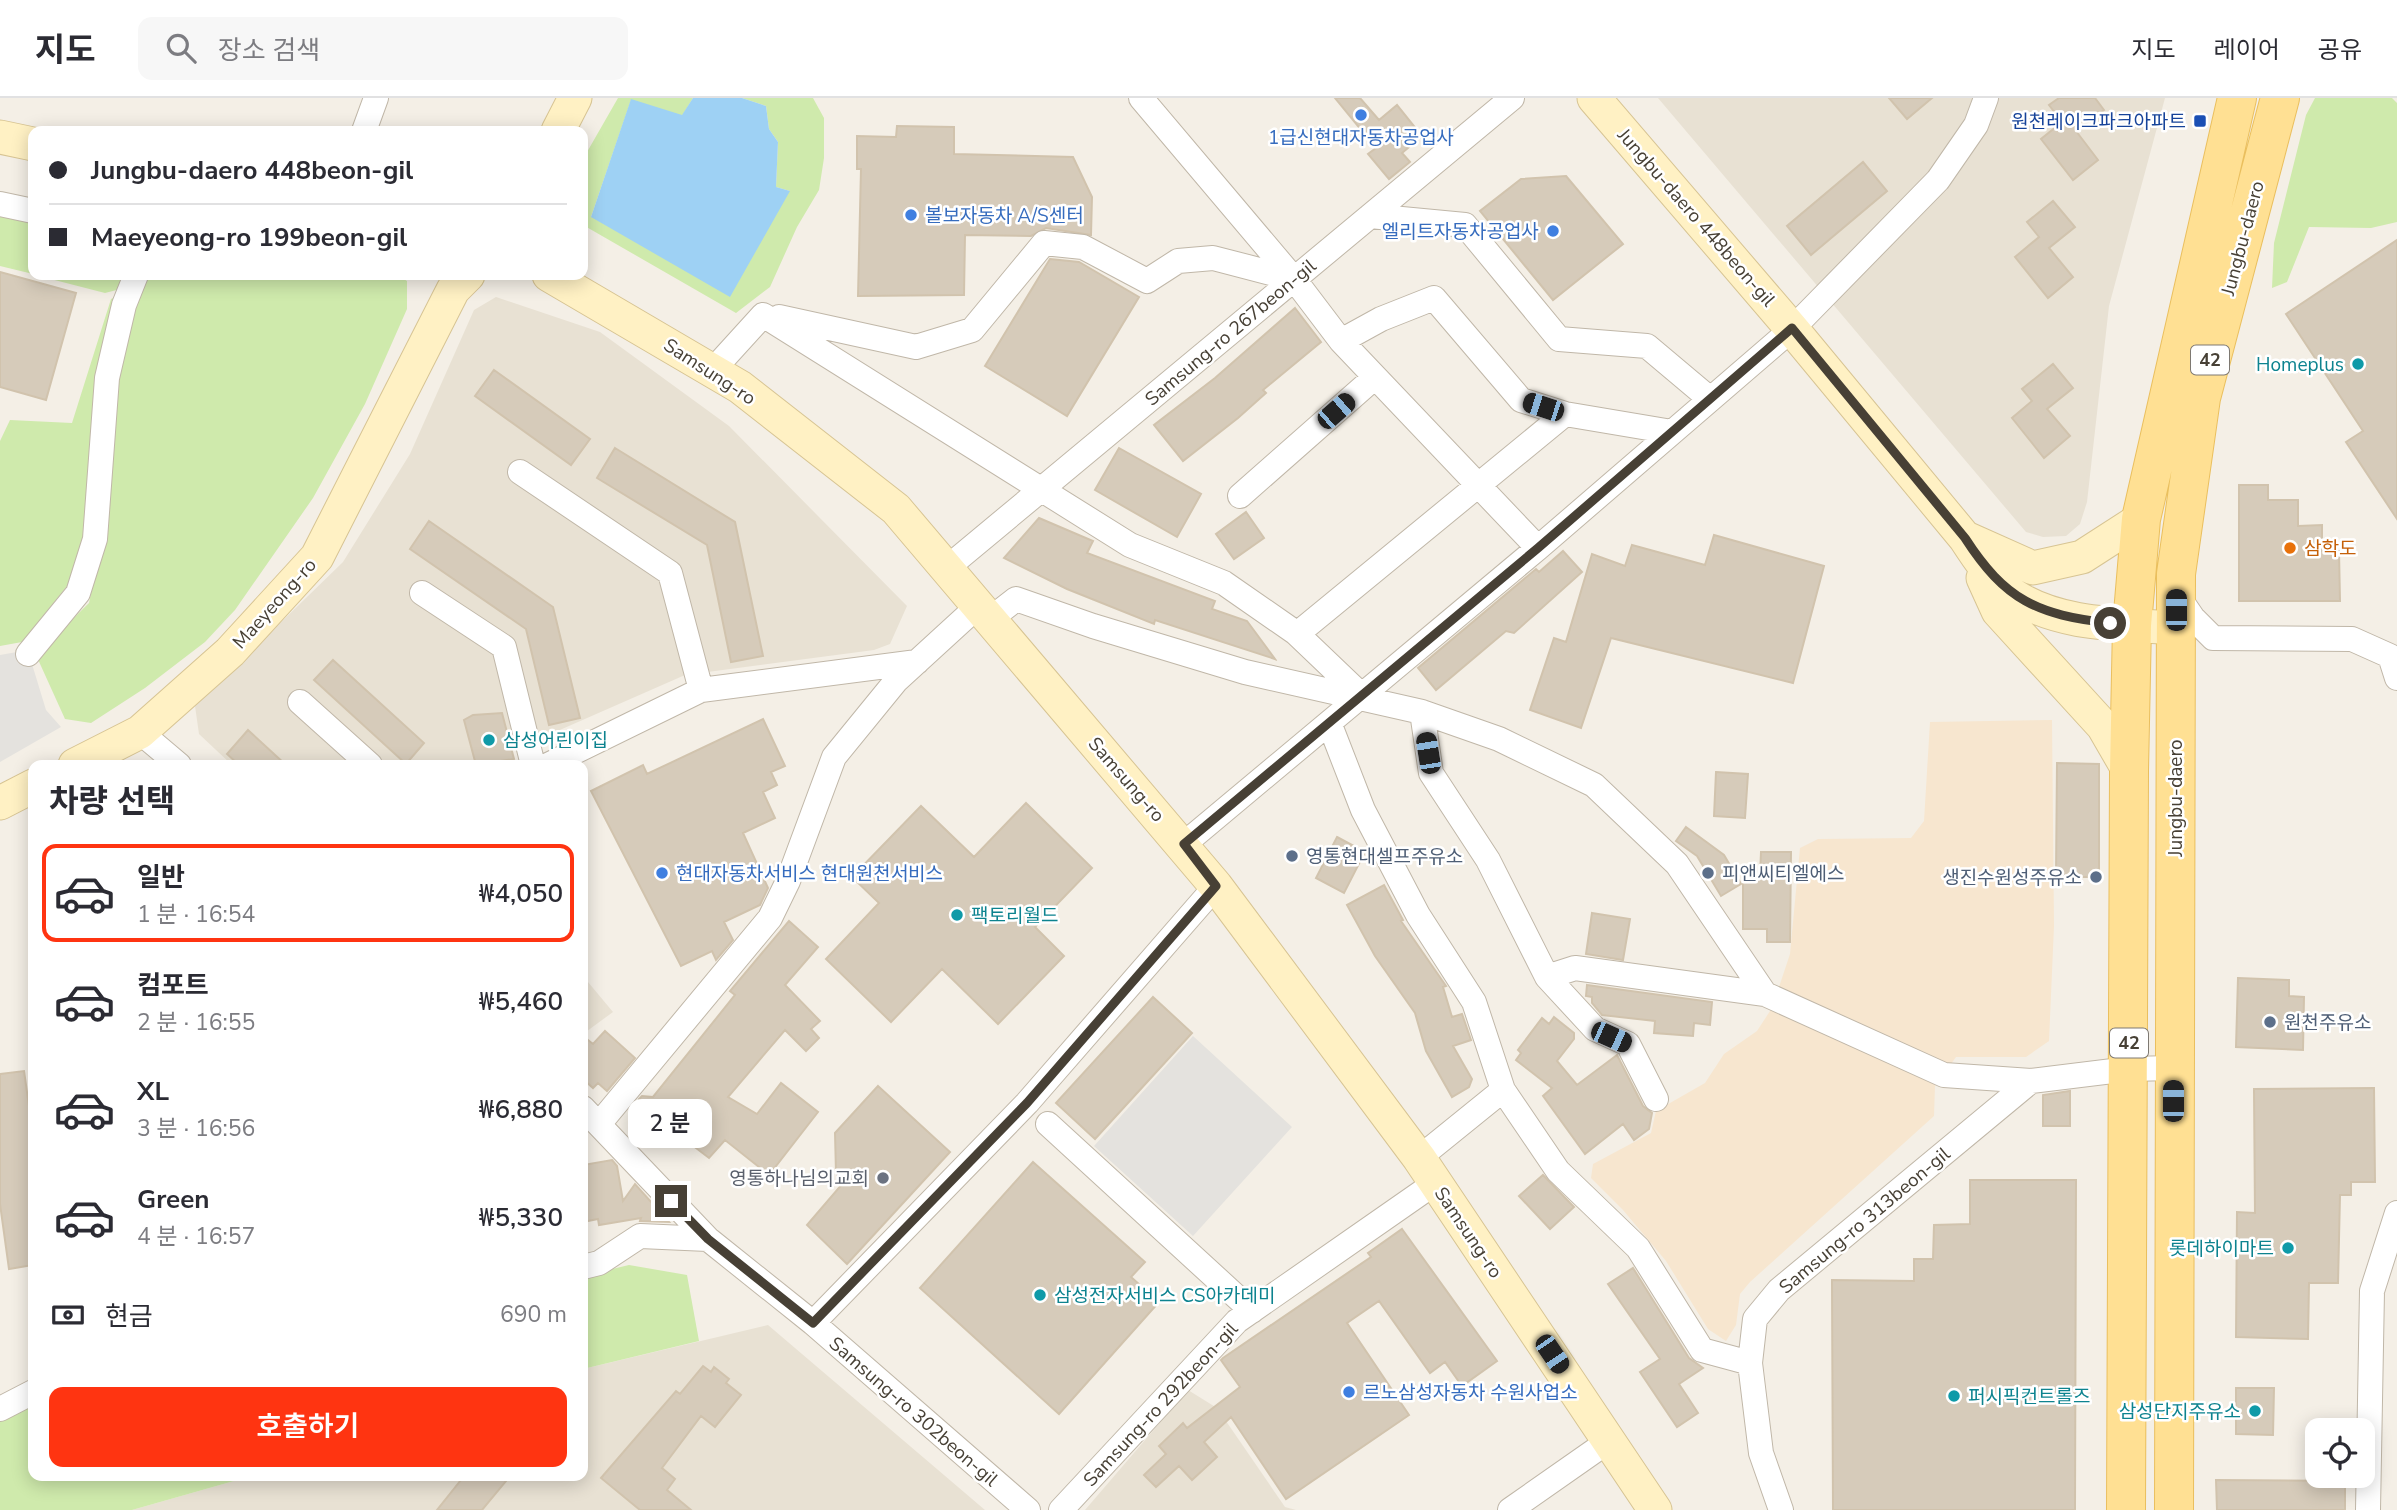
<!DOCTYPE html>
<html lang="ko">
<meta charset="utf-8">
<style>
:root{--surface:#fff;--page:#f7f7f7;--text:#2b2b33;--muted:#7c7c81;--line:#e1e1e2;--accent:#ff3411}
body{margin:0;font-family:"Nunito Sans","Noto Sans KR",sans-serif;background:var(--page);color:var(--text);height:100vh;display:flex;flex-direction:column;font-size:26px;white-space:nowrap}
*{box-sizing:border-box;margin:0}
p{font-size:23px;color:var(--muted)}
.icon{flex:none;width:38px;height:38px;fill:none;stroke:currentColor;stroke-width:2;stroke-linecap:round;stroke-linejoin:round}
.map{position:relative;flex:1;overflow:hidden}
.details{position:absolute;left:28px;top:662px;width:560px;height:721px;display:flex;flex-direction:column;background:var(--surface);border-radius:14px;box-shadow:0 4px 18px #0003}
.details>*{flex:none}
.guide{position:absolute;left:28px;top:28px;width:560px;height:154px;border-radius:14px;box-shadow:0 4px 18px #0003;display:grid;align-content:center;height:154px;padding:0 21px;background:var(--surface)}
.fabs{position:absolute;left:2305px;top:1320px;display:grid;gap:14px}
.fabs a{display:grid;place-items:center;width:70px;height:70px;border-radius:14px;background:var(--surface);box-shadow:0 4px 18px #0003;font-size:35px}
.end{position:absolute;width:32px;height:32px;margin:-16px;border:9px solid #474035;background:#fff;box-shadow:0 0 0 4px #fff}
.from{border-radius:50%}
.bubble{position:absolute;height:49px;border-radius:14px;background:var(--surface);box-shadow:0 4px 18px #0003;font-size:23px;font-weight:600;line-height:49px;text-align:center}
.car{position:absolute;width:21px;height:42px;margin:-21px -10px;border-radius:9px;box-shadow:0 0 5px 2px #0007;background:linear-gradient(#222 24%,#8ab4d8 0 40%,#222 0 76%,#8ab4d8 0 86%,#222 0)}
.guide b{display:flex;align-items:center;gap:24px;height:66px;font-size:26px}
.guide b+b{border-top:2px solid var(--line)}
.guide i{width:18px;height:18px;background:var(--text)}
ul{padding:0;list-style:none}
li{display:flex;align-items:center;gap:21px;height:98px;margin:0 14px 10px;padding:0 7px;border:4px solid transparent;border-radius:14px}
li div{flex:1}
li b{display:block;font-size:26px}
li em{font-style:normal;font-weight:600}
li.current{border-color:var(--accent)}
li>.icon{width:63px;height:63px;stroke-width:1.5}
h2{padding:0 21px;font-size:32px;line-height:84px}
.pay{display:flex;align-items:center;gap:18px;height:77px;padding:0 21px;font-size:26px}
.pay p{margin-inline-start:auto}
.cta{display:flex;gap:14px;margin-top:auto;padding:14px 21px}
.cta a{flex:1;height:80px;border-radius:14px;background:var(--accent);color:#fff;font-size:28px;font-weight:600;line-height:80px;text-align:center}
header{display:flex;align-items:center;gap:42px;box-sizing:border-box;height:98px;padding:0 35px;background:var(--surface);border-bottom:2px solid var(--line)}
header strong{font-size:33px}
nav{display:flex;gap:38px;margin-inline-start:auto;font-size:24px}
.search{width:490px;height:63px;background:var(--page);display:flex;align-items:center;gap:18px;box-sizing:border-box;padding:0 24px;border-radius:14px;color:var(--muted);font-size:26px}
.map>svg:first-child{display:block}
.residential{fill:#e8e1d3}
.commercial{fill:#f7e6cf}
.green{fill:#cfeaac}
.parking{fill:#e4e2de}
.water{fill:#9ed1f4}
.building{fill:#d6cbba;stroke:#d1c3ad;stroke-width:2}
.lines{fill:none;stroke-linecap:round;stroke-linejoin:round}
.street-casing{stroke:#c0b7a8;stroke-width:26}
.secondary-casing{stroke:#d7c493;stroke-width:35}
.primary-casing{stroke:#eabf5e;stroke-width:40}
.street{stroke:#fff;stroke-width:24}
.secondary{stroke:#fff1c4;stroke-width:33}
.primary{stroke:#ffe093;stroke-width:38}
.route{stroke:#474035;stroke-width:9}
.shop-dot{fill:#3f7fe0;stroke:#fff;stroke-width:2.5}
.transit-dot{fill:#1a4fb4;stroke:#fff;stroke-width:2.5}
.culture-dot{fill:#0f9aa8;stroke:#fff;stroke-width:2.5}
.food-dot{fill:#e8710a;stroke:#fff;stroke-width:2.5}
.service-dot{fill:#5c6f8a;stroke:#fff;stroke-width:2.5}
.worship-dot{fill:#6b7280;stroke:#fff;stroke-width:2.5}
.labels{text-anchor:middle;stroke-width:5;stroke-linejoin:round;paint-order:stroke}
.shield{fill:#fff;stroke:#7e7972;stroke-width:2}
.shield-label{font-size:18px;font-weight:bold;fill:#474035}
.transit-label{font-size:19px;fill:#164399;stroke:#fff;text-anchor:end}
.shop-label{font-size:19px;fill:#366cbe;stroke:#fff;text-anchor:start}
.street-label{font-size:19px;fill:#474035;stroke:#fff}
.culture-label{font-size:19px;fill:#0d838f;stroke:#fff;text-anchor:start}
.food-label{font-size:19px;fill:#c56008;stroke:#fff;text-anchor:start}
.service-label{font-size:19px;fill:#4e5e75;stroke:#fff;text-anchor:start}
.worship-label{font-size:19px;fill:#5b616d;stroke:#fff;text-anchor:end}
</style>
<header>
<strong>지도</strong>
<div class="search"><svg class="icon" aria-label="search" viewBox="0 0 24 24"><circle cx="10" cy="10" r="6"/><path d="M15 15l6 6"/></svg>장소 검색</div>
<nav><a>지도</a><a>레이어</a><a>공유</a></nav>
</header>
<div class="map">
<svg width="2397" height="1412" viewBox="0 0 2397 1412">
<rect width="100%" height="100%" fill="#f4efe6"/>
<path class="residential" d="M1658,0H2165L2109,208L2087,404L2080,426L2066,438L2043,439L2026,434Z
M496,199L600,234L729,328L907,508L890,546L874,552L685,577L480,667H232L199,636L195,608L343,464L410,356L474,212Z
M583,878L613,914L583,936Z
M768,1227L985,1412H132L255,1377H583V1271Z
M1188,1292L1217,1310L1285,1409L1296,1412H1085Z"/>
<path class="commercial" d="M2052,622L2054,828L2049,943L2026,959H1956L1935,988L1934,1018L1750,1184L1740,1196L1736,1227L1726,1243L1708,1231L1666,1163L1623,1112L1591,1080L1593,1066L1651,1035L1656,1013L1705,985L1724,956L1757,933L1772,910L1790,856L1800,750L1818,741L1911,740L1924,723L1930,624Z"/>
<path class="green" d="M618,0H693L682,18L631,2L591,119L790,93L776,89L778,44L769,31L766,8L742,0H813L824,20V60L819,92L797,129L770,189L736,215L583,127V61Z
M2315,0H2392L2397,5V124L2371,130L2309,129L2287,184L2272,190L2274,145L2306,17Z
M0,111L33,119V176L0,168Z
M35,177H131L132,188L105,195Z
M147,177H397L407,183V211L365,306L313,400L235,512L205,544L145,590L91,625L65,621L36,557L89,505L105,424L116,296L128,234Z
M120,197L87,436L68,487L22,544L0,548V343L10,322L72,325L111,201Z
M629,1167L687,1177L699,1243L583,1271V1178Z
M33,1299V1377H255L132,1412H0V1319Z"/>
<path class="parking" d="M17,554L32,566L46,612L61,629L0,664V557Z
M1193,938L1292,1029L1193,1138L1094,1048Z"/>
<path class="water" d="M693,0H742L766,8L769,31L778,44L776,89L790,93L730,199L591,119L631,1L682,17Z"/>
<path class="building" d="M1335,0H1360L1379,22L1397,7L1422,38L1402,55L1410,64L1389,81L1368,56L1376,50Z
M1889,0H1932L1907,21Z
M2059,0H2095L2104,12L2076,33L2098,62L2073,82L2041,41L2062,24L2049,7Z
M897,28L954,29V56L1073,59L1092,99L1091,137L1046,130L1031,138L965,137L964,197L858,198L861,71H857V38L896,39Z
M1863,64L1887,93L1811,157L1787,128Z
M1566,78L1623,146L1553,202L1480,113L1521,81Z
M2053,103L2075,129L2049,150L2073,179L2048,200L2015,159L2039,139L2027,124Z
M2397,142V421L2346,344L2363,333L2286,216Z
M1050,161L1079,164L1139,199L1067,318L985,268Z
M0,174L76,195L46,302L0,289Z
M1295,210L1321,244L1263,292L1266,295L1238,320L1183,363L1154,327L1215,280Z
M2053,266L2073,290L2047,311L2070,338L2044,360L2012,320L2032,303L2022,291Z
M494,272L590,341L571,367L475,298Z
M615,350L735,424L763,558L731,564L707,447L597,380Z
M1119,350L1201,396L1177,439L1095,392Z
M2239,387H2268V402H2298V428L2322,427V453H2339L2340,503H2239Z
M1246,414L1264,440L1234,461L1216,436Z
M1039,420L1093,443L1087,455L1215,503L1212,511L1247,523L1275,561L1155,522L1154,526L1067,491L1004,460Z
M429,423L553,509L580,620L549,627L526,531L410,451Z
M1714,437L1824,468L1793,585L1611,540L1581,630L1530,612L1554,540L1566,544L1592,456L1625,468L1632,447L1705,467Z
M1563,453L1582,474L1514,535L1506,533L1436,592L1418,570L1536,471L1539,474Z
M333,562L424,645L406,666L314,582Z
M502,615L514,661L476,667L464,622L473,617Z
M763,621L785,668L771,674L777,687L763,694L775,720L743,735L768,790L760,807L724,824L733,842L716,862L712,853L681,868L591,693L643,667L647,676Z
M248,632L286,667H239L227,656Z
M2057,665L2099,666V779H2056Z
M1716,674L1748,676L1745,720L1714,718Z
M1026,705L1092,770L1035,829L1064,858L998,926L942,871L891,924L826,861L879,805L852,779L921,708L974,759Z
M1686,729L1724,757L1741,786L1721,798L1697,758L1676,743Z
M1337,739L1365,754L1344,795L1316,780Z
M1761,754H1791L1790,844H1767V831H1743V777L1760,778Z
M1384,787L1403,822L1401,823L1446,888L1443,889L1452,919L1462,916L1471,942L1453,948L1472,981L1469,989L1452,999L1426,953L1415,915L1375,858L1347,807Z
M1592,815L1630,821L1623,862L1586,856Z
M789,823L818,849L785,887L820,923L811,931L819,940L806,953L785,932L728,999L757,1016L781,985L818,1014L769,1077L725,1042L709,1060L662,1024L660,1042L649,1041L634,1028L639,1001L642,998L653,999L735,897L730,893Z
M2238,880L2289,882V898L2304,899L2303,952L2236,949Z
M1587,887L1712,904L1710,927L1694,925L1693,938L1654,935L1655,923L1602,917L1592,905V899L1586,898Z
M1153,899L1192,935L1095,1041L1056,1005Z
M1554,919L1574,935V941L1557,963L1577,987L1617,957L1643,1008L1652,1015L1649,1031L1634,1042L1623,1026L1585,1056L1543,998L1552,990L1516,962L1521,955L1518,952L1542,920L1549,926Z
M605,933L635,960L607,993L598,985L593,990L583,981V938L593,946Z
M24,973L33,1036V1167L9,1171L0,1106V976Z
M878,988L950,1054L847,1166L807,1127L844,1084L836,1075L835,1035Z
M2374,990L2375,1084H2351V1097H2340L2338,1185H2309L2308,1241L2236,1239L2237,1114L2255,1115L2254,991Z
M2070,993V1028H2043V997Z
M612,1062L617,1068L623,1103L635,1086L669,1124L640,1123L641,1120L599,1127L598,1121L583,1124V1067Z
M1033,1064L1145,1164L1131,1179L1159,1204L1059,1316L920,1190Z
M1543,1077L1574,1109L1550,1131L1519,1098Z
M1970,1082H2076L2075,1412H1833L1832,1182L1914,1183V1161H1933L1934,1127L1970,1126Z
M1402,1131L1497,1263L1462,1288L1445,1264L1430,1275L1379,1203L1347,1225L1409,1317L1286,1401L1231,1319L1204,1344L1217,1359L1192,1382L1179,1368L1156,1389L1144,1377L1166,1356L1159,1348L1183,1325L1187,1330L1240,1289L1221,1262L1223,1260L1371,1159L1368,1155Z
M1633,1170L1689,1260L1703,1270L1679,1286L1698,1315L1677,1329L1640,1274L1660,1261L1608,1186Z
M703,1268L711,1274L714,1269L729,1281L726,1285L741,1297L715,1329L701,1318L662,1370L675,1381L667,1392L691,1412H640L601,1380L676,1293L680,1296Z
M2236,1290H2274L2273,1337L2236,1336Z
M465,1377H511L482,1412H437Z
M2216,1382L2345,1383V1412H2217Z"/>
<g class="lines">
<g class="street-casing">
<path id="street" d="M1141,0L1294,181L1341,243L1538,450
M364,33L376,0
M0,106L33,113
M1370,118L1465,127L1559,241L1647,248L1710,301
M779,219L916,249L972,232L1044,145L1083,149L1147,183L1178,163L1213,160L1294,181
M1341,243L1381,221L1434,200L1521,302L1565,316L1672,334
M713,272L763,217L1130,447L1224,485L1296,535L1362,598
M520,374L670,475L701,592
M1240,398L1375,279
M948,469L1512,0
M422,495L504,549L533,667
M2176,495L2193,520L2213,540
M989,522L1016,501L1093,528L1245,574L1422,614L1499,641L1594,687L1677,766L1765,896L1944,977L2031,983L2129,971L2173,970
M1297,536L1565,316
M2213,540L2352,541L2390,558L2397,580
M28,556L78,495L95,441L107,280L124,207L136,177
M300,604L370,667
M1422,614L1431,675L1488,762L1547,879L1575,870L1765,896
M1330,627L1363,712L1418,817L1474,904L1503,992L1558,1073L1638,1150L1702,1252L1750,1265
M140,634L179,667
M548,667L701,592L917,564
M1184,746L1538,450L1792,231L1938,82L1976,27L1986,0
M1547,879L1595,931L1628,946L1656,1001
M583,1010L708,1141
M599,1026L770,820L788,783L834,659L896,583L978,508
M1048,1026L1252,1213
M1419,1060L1503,992
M583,1169L599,1165L640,1138L708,1141L813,1225L1028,1412
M813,1225L1027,1005L1216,788
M0,1311L33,1294
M1061,1412L1237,1223L1435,1085
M1510,1412L1610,1342
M1781,1412L1761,1355L1750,1265L1755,1221L1779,1192L2031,983
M2368,1412L2372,1193L2397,1115"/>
</g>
<g class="secondary-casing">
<path id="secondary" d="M1594,0L1792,231L1965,440C1978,460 1993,483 2013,497C2059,528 2122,526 2175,530
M558,33L575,0
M0,39L33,46
M549,177L740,289L896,411L1216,788L1419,1060L1655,1412
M1966,440L2033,470L2082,459L2141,421
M1983,480L1998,513L2103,628L2129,673
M75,667L140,634L230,554L317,459L453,192L468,177
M0,705L33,688"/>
</g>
<g class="primary-casing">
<path id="primary" d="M2126,1412L2129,673L2132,527L2141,421L2237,0
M2174,1412L2176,476L2201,300L2280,0"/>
</g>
<use href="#street" class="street"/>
<use href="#secondary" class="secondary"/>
<use href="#primary" class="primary"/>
</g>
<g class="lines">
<path class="route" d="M671,1103L708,1141L813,1225L1027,1005L1216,788L1184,746L1538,450L1792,230L1965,440C2005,502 2037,517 2110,525"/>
</g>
<g class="shop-dot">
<circle cx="1361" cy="17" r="7"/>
<circle cx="911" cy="117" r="7"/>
<circle cx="1553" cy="133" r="7"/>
<circle cx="662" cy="775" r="7"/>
<circle cx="1349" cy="1294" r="7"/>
</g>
<rect class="transit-dot" x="2193" y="16" width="14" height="14" rx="3.5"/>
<g class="culture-dot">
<circle cx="2358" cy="266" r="7"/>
<circle cx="489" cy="642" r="7"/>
<circle cx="957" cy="817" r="7"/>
<circle cx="2288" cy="1150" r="7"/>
<circle cx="1040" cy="1197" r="7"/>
<circle cx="1954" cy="1298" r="7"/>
<circle cx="2255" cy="1313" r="7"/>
</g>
<circle class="food-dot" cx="2290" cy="450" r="7"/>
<g class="service-dot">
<circle cx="1292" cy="758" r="7"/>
<circle cx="1708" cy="775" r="7"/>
<circle cx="2096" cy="779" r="7"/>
<circle cx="2270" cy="924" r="7"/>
</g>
<circle class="worship-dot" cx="883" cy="1080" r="7"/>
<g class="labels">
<g class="shield">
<rect x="2191" y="247.5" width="38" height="29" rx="5"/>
<rect x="2110" y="930.5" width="38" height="29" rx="5"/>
</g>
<g class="shield-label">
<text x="2210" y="268">42</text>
<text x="2129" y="951">42</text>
</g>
<g class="transit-label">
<text x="2186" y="30">원천레이크파크아파트</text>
</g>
<g class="shop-label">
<text x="1361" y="46" text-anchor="middle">1급신현대자동차공업사</text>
<text x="925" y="124">볼보자동차 A/S센터</text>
<text x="1539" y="140" text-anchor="end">엘리트자동차공업사</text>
<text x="676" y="782">현대자동차서비스 현대원천서비스</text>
<text x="1363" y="1301">르노삼성자동차 수원사업소</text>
</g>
<g class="street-label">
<text transform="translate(1697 119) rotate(49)" y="7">Jungbu-daero 448beon-gil</text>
<text transform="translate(2242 140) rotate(-75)" y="7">Jungbu-daero</text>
<text transform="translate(1230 234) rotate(-40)" y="7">Samsung-ro 267beon-gil</text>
<text transform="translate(710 273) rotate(33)" y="7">Samsung-ro</text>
<text transform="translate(274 505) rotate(-48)" y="7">Maeyeong-ro</text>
<text transform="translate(1127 681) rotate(49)" y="7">Samsung-ro</text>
<text transform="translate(2175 700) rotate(-90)" y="7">Jungbu-daero</text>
<text transform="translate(1864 1122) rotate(-40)" y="7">Samsung-ro 313beon-gil</text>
<text transform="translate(1469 1134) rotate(56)" y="7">Samsung-ro</text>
<text transform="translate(1160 1306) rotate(-47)" y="7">Samsung-ro 292beon-gil</text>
<text transform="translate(914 1313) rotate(41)" y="7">Samsung-ro 302beon-gil</text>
</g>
<g class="culture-label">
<text x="2344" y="273" text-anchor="end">Homeplus</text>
<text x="503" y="649">삼성어린이집</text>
<text x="971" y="824">팩토리월드</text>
<text x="2274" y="1157" text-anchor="end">롯데하이마트</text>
<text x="1054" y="1204">삼성전자서비스 CS아카데미</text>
<text x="1968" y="1305">퍼시픽컨트롤즈</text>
<text x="2241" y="1320" text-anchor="end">삼성단지주유소</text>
</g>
<g class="food-label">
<text x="2304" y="457">삼학도</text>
</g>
<g class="service-label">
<text x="1306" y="765">영통현대셀프주유소</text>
<text x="1722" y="782">피앤씨티엘에스</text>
<text x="2082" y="786" text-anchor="end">생진수원성주유소</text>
<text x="2284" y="931">원천주유소</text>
</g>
<g class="worship-label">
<text x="869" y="1087">영통하나님의교회</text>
</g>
</g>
</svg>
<div class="fabs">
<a><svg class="icon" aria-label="locate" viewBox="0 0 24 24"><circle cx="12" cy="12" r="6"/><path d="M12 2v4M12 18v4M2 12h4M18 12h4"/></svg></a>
</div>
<i class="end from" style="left:2110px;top:525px"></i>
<i class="end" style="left:671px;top:1103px"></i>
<div class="bubble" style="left:628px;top:1001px;width:84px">2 분</div>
<i class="car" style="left:1543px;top:309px;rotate:288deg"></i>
<i class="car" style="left:1336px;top:313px;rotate:49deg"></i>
<i class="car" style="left:2176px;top:512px;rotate:0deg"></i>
<i class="car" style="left:1428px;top:655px;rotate:351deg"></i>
<i class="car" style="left:1611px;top:939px;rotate:114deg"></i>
<i class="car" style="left:2173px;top:1003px;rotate:0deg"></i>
<i class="car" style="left:1552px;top:1256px;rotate:146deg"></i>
<div class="guide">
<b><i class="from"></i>Jungbu-daero 448beon-gil</b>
<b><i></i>Maeyeong-ro 199beon-gil</b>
</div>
<section class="details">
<h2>차량 선택</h2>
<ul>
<li class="current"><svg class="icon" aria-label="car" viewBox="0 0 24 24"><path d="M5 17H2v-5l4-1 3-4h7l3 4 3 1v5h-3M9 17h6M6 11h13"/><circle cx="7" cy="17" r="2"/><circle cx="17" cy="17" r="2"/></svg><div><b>일반</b><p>1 분 · 16:54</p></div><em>₩4,050</em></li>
<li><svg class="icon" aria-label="car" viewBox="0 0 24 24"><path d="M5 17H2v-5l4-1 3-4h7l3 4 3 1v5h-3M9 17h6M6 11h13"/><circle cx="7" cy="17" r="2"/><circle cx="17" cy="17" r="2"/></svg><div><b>컴포트</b><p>2 분 · 16:55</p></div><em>₩5,460</em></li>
<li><svg class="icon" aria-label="car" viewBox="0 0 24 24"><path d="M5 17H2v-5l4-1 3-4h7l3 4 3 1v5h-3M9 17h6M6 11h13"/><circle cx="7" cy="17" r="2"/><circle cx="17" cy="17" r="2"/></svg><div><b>XL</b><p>3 분 · 16:56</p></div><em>₩6,880</em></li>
<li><svg class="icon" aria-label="car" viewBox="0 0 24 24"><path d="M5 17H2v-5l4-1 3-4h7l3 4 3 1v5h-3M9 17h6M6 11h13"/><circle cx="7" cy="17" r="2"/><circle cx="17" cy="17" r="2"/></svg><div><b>Green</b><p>4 분 · 16:57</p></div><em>₩5,330</em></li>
</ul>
<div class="pay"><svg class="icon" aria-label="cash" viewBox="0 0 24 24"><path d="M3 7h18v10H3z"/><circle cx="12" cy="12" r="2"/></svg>현금<p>690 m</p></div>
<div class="cta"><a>호출하기</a></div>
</section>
</div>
